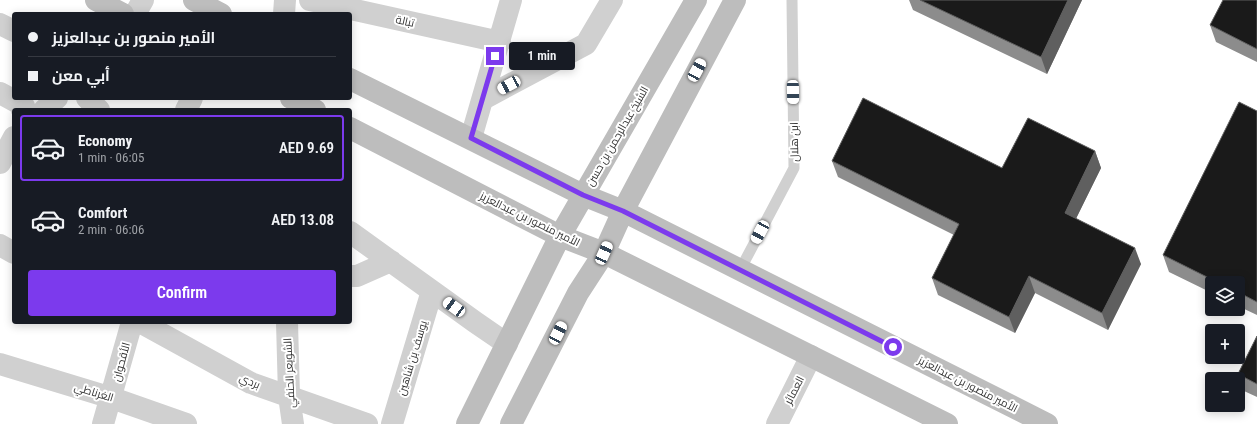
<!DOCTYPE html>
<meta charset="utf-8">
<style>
:root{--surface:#171b24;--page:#20242c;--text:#f1f3f6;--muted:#9ea1a6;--line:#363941;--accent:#7c3aed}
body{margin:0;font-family:"Roboto Condensed",Cairo,sans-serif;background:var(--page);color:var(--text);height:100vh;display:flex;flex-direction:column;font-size:15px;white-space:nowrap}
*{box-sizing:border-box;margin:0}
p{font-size:13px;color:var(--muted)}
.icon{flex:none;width:22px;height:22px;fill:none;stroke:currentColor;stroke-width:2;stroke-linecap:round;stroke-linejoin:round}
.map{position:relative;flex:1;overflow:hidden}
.side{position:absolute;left:12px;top:108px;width:340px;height:216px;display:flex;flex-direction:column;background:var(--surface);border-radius:4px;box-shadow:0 2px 10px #0003}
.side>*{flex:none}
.banner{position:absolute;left:12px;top:12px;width:340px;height:88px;border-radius:4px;box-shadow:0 2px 10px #0003;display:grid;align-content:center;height:88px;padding:0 16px;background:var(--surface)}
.controls{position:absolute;left:1205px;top:276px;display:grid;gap:8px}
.controls a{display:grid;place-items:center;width:40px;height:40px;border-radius:4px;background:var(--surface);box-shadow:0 2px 10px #0003;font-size:20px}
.end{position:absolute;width:18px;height:18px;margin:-9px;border:5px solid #7c3aed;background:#fff;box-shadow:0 0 0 2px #fff}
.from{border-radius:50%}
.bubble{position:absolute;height:28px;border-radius:4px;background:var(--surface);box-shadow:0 2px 10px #0003;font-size:13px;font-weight:600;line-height:28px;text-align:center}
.car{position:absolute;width:12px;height:24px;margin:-12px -6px;border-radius:5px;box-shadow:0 0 3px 1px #0007;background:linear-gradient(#fff 24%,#345 0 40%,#fff 0 76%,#345 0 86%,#fff 0)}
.banner b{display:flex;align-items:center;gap:14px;height:38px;font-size:15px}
.banner b+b{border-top:1px solid var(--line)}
.banner i{width:10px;height:10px;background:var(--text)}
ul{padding:7px 0 0;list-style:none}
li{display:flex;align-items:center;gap:12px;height:66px;margin:0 8px 6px;padding:0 8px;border:2px solid transparent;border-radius:4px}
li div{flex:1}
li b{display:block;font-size:15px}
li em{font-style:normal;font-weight:600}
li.active{border-color:var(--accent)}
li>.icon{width:36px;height:36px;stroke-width:1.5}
.primary-button{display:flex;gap:8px;margin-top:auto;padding:8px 16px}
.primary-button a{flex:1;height:46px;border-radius:4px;background:var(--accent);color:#fff;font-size:16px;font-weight:600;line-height:46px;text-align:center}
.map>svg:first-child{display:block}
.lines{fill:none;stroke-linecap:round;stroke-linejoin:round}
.lane{stroke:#d0d0d0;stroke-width:11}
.street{stroke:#d0d0d0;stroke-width:22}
.secondary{stroke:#bdbdbd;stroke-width:22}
.wall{fill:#8c8c8c}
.shaded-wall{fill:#5f5f5f}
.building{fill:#1a1a1a;stroke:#5f5f5f}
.route{stroke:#7c3aed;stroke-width:5}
.labels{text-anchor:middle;stroke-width:4;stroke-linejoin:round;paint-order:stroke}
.street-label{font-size:11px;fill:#333;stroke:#fff}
</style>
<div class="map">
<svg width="1257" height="424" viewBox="0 0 1257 424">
<rect width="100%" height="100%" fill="#fff"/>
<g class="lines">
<path class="lane" d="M740,270L794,168L792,0"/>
<path class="street" d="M310,0L500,42
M135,14L143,0
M284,14L285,0
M0,24L14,31
M0,93L24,106L22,110
M87,98L99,110
M483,99L586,44L612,0
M44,110L57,98
M186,110L192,98
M471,138L511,0
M0,163L14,137
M350,232L475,322L507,344
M0,245L14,253
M350,276H357L391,261
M140,322L251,383L367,424
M287,322L289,396L293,424
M0,364L112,398L186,424
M103,424L132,322
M392,424L432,291
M777,424L811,356"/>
<path class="secondary" d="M96,0L123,14
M194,0L221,14
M350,79L583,195L623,211L1047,424
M291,98L315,110
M350,128L560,236L604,253L947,424
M467,424L560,236L696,0
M511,424L578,293L604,253L623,211L735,0"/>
</g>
<path class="wall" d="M909,0H1082L1047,74L913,10Z
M1257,0V62L1216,42L1210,25Z
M1257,111V315L1238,306V283H1212V293L1169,272L1163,255Z
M1095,151L1101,168L1076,218L1141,264L1108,330L1035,293L1015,333L938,295L932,278L954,235L838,177L832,161L1002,168Z
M1257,336V397L1244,391L1238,374Z"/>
<path class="shaded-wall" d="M1068,0H1082L1047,74L1041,57Z
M1095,151L1101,168L1071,229L1065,213Z
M1135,248L1141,264L1108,330L1102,313Z
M1029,276L1035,293L1015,333L1009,317Z"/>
<path class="building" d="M920,0H1068L1041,57Z
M1223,0H1257V49L1210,25Z
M863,98L1002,168L1028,118L1095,151L1065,213L1135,248L1102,313L1029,276L1009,317L932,278L959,224L832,161Z
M1239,102L1257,111V302L1238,292V283H1219L1163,255Z
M1257,336V384L1238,374Z"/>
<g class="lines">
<path class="route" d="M495,56L471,138L583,195L623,211L893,347"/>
</g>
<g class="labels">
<g class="street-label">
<text transform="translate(405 21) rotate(13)" y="4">تبالة</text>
<text transform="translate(617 136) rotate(-60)" y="4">الشيخ عبدالرحمن بن حسن</text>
<text transform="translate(794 142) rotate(-91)" y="4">ابن هلال</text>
<text transform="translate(530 219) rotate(26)" y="4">الأمير منصور بن عبدالعزيز</text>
<text transform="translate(412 358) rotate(-73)" y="4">يوسف بن شاهين</text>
<text transform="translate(121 362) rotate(-75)" y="4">الأقحوان</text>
<text transform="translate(289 373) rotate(-93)" y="4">الشويعر الحنفي</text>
<text transform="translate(250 381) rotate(24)" y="4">بردي</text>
<text transform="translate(968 384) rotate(27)" y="4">الأمير منصور بن عبدالعزيز</text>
<text transform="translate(794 390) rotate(-63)" y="4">العمائر</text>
<text transform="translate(94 392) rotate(17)" y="4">الغرناطي</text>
</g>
</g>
</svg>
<div class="controls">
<a><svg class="icon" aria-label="layers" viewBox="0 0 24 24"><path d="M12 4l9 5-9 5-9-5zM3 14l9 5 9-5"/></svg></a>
<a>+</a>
<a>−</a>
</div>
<i class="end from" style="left:893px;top:347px"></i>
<i class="end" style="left:495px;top:56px"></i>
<div class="bubble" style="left:509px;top:42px;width:66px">1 min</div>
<i class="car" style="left:697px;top:70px;rotate:28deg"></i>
<i class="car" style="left:509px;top:85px;rotate:242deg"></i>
<i class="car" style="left:793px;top:92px;rotate:179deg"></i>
<i class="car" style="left:760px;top:232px;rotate:208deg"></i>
<i class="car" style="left:604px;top:253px;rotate:24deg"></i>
<i class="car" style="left:454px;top:307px;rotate:306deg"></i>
<i class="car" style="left:558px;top:333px;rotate:27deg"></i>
<div class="banner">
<b><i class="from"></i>الأمير منصور بن عبدالعزيز</b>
<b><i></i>أبي معن</b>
</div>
<section class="side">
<ul>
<li class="active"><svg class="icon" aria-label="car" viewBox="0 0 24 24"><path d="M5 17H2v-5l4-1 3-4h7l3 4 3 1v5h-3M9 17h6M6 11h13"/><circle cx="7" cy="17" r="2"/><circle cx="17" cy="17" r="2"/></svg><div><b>Economy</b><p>1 min · 06:05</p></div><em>AED 9.69</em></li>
<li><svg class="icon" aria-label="car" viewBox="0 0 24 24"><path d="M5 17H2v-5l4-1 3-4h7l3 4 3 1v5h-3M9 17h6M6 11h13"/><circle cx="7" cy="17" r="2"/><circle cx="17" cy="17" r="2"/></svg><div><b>Comfort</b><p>2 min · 06:06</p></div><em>AED 13.08</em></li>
</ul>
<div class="primary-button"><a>Confirm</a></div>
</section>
</div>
